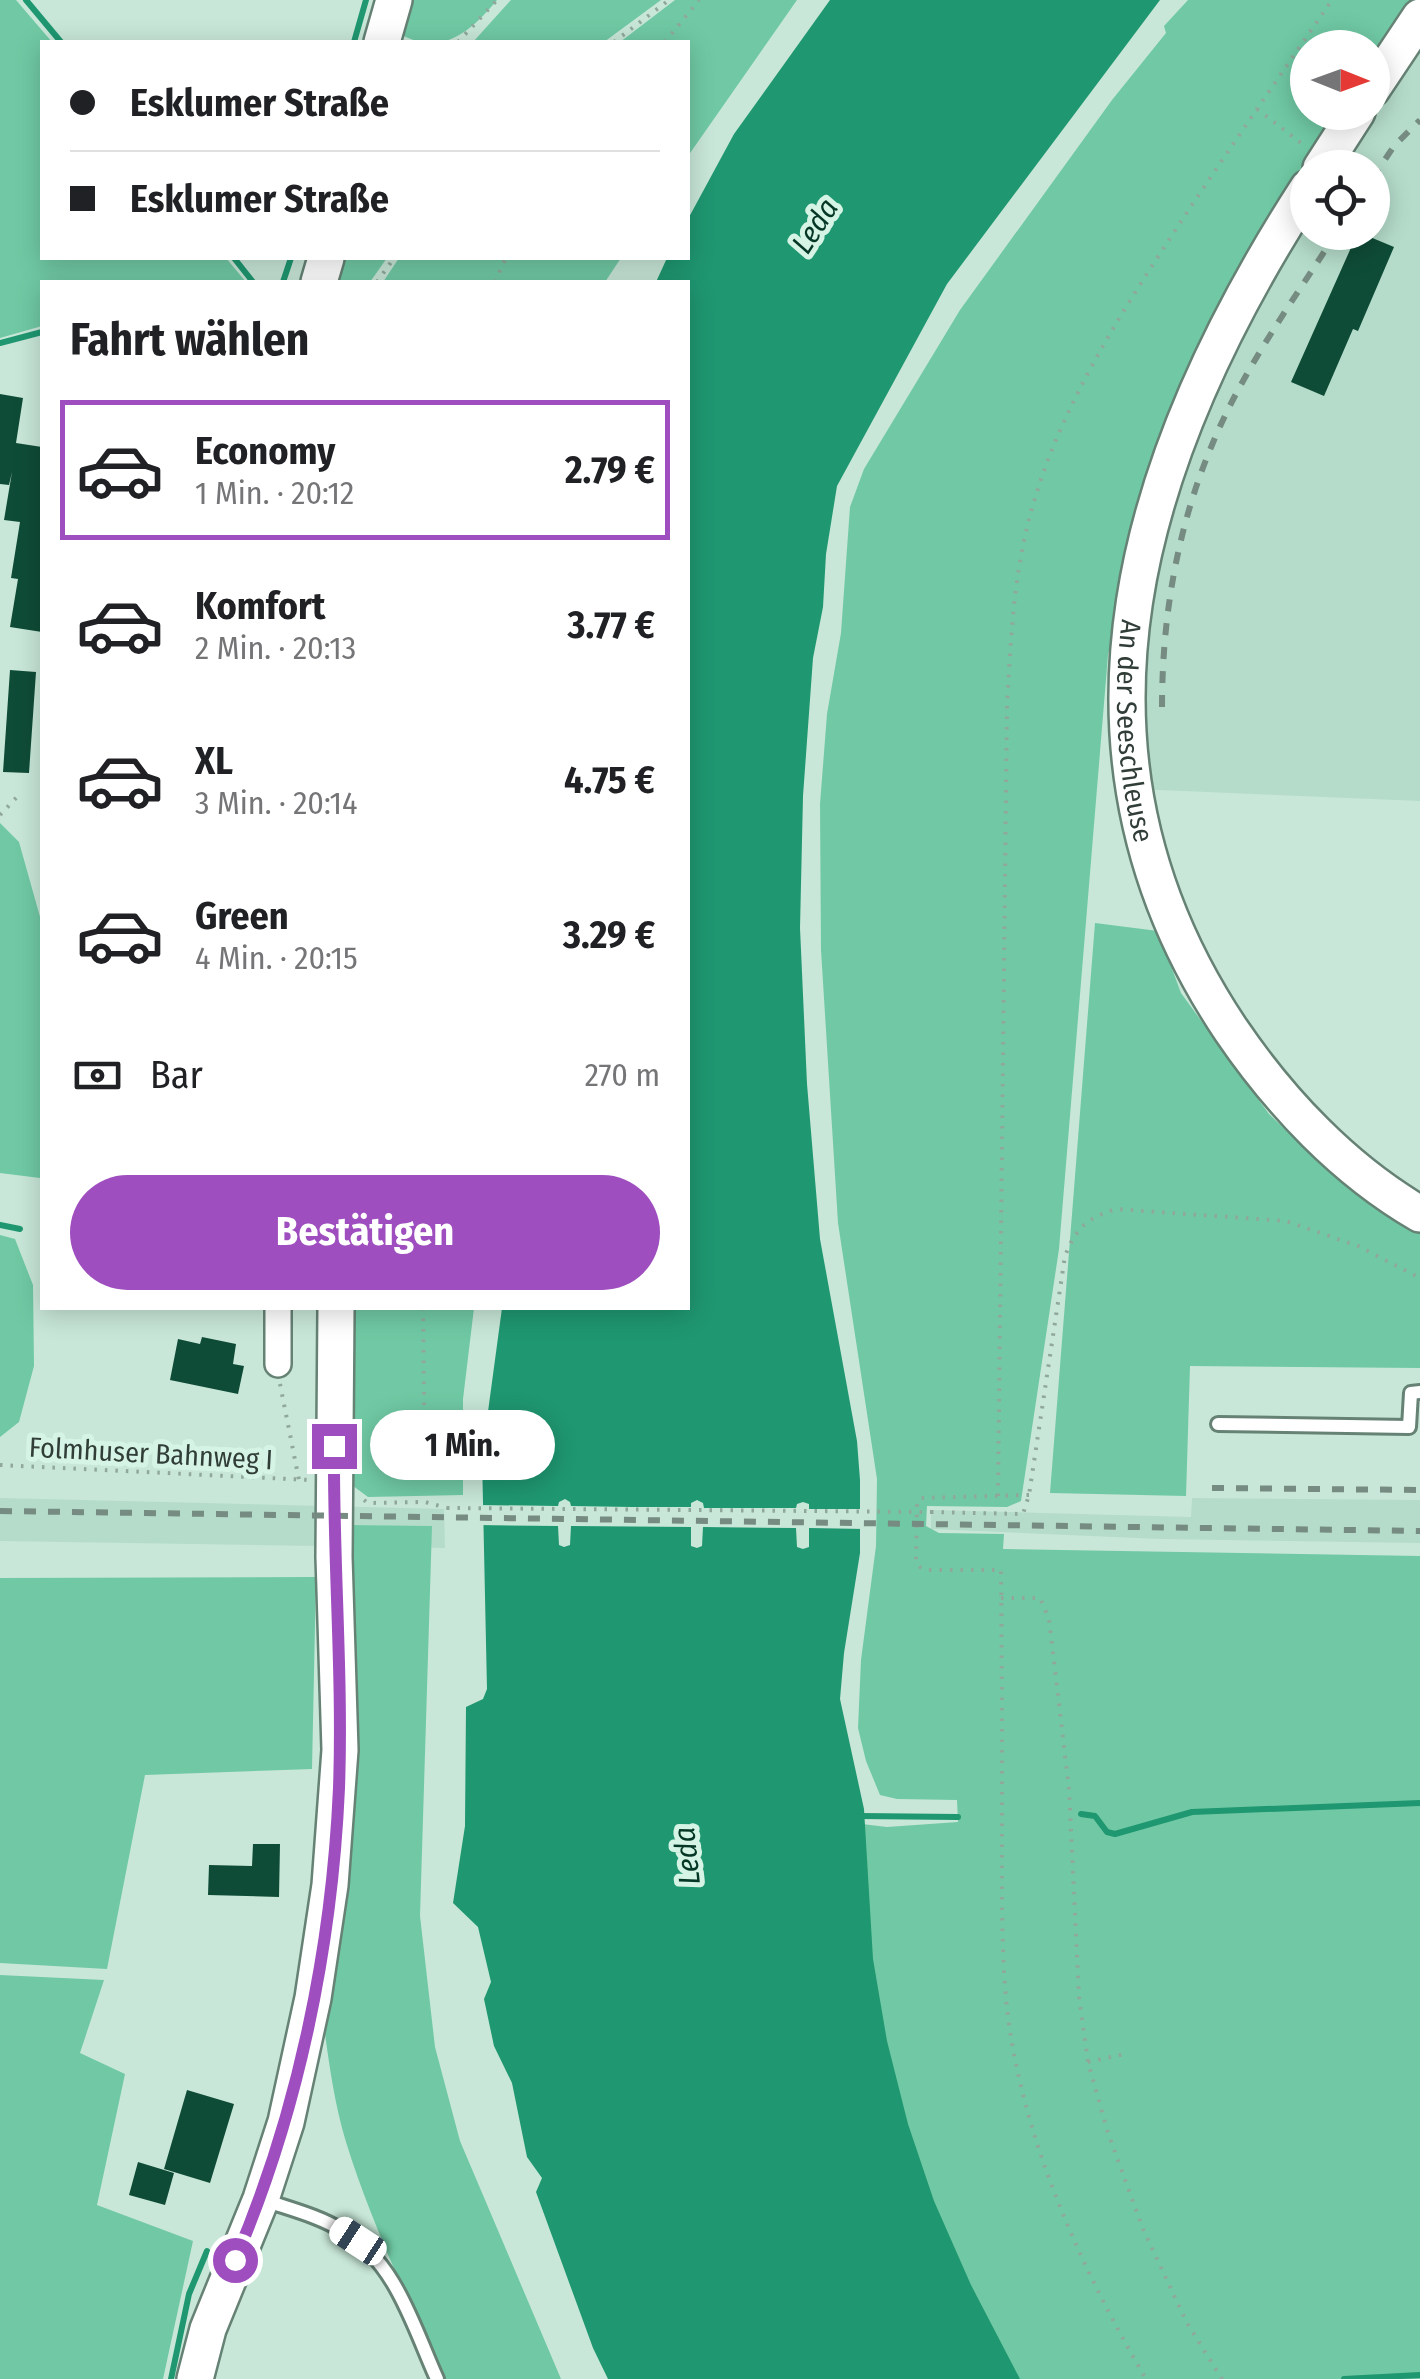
<!DOCTYPE html>
<html lang="de">
<meta charset="utf-8">
<style>
:root{--surface:#fff;--page:#f6f6f6;--text:#202124;--muted:#757577;--line:#e0e0e0;--accent:#9e4ebe}
body{margin:0;font-family:"Fira Sans Condensed",sans-serif;background:var(--page);color:var(--text);height:100vh;display:flex;flex-direction:column;font-size:38px;white-space:nowrap}
*{box-sizing:border-box;margin:0}
p{font-size:32px;color:var(--muted)}
.icon{flex:none;width:55px;height:55px;fill:none;stroke:currentColor;stroke-width:2;stroke-linecap:round;stroke-linejoin:round}
.map{position:relative;flex:1;overflow:hidden}
.sheet{position:absolute;left:40px;top:280px;width:650px;height:1030px;display:flex;flex-direction:column;background:var(--surface);border-radius:0px;box-shadow:0 5px 25px #0003}
.sheet>*{flex:none}
.guide{position:absolute;left:40px;top:40px;width:650px;height:220px;border-radius:0px;box-shadow:0 5px 25px #0003;display:grid;align-content:center;height:220px;padding:0 30px;background:var(--surface)}
.needle{width:65px;rotate:91deg}
.fabs{position:absolute;left:1290px;top:30px;display:grid;gap:20px}
.fabs a{display:grid;place-items:center;width:100px;height:100px;border-radius:50%;background:var(--surface);box-shadow:0 5px 25px #0003;font-size:50px}
.end{position:absolute;width:45px;height:45px;margin:-22px;border:12px solid #9e4ebe;background:#fff;box-shadow:0 0 0 5px #fff}
.from{border-radius:50%}
.bubble{position:absolute;height:70px;border-radius:35px;background:var(--surface);box-shadow:0 5px 25px #0003;font-size:32px;font-weight:700;line-height:70px;text-align:center}
.car{position:absolute;width:30px;height:60px;margin:-30px -15px;border-radius:12px;box-shadow:0 0 8px 2px #0007;background:linear-gradient(#fff 24%,#345 0 40%,#fff 0 76%,#345 0 86%,#fff 0)}
.guide b{display:flex;align-items:center;gap:35px;height:95px;font-size:38px}
.guide b+b{border-top:2px solid var(--line)}
.guide i{width:25px;height:25px;background:var(--text)}
ul{padding:0;list-style:none}
li{display:flex;align-items:center;gap:30px;height:140px;margin:0 20px 15px;padding:0 10px;border:5px solid transparent;border-radius:0px}
li div{flex:1}
li b{display:block;font-size:38px}
li em{font-style:normal;font-weight:700}
li.on{border-color:var(--accent)}
li>.icon{width:90px;height:90px;stroke-width:1.5}
h2{padding:0 30px;font-size:45px;line-height:120px}
.pay{display:flex;align-items:center;gap:25px;height:110px;padding:0 30px;font-size:38px}
.pay p{margin-inline-start:auto}
.button{display:flex;gap:20px;margin-top:auto;padding:20px 30px}
.button a{flex:1;height:115px;border-radius:60px;background:var(--accent);color:#fff;font-size:40px;font-weight:700;line-height:115px;text-align:center}
.map>svg:first-child{display:block}
.built{fill:#b5dcca}
.green{fill:#70c9a4}
.water{fill:#1f9770}
.pier{fill:#c8e7d8}
.lines{fill:none;stroke-linecap:round;stroke-linejoin:round}
.stream{stroke:#1f9770;stroke-width:6}
.building{fill:#0f4c37}
.lane-casing{stroke:#658275;stroke-width:18}
.street-casing{stroke:#658275;stroke-width:30}
.secondary-casing{stroke:#658275;stroke-width:40}
.path{stroke:#90a89c;stroke-width:4;stroke-dasharray:2.5 8;stroke-linecap:butt}
.lane{stroke:#fff;stroke-width:12}
.street{stroke:#fff;stroke-width:25}
.secondary{stroke:#fff;stroke-width:35}
.rail{stroke:#768b81;stroke-width:6;stroke-dasharray:12 12;stroke-linecap:butt}
.path-bridge{stroke:#90a89c;stroke-width:4;stroke-dasharray:2.5 8;stroke-linecap:butt}
.route{stroke:#9e4ebe;stroke-width:12}
.labels{text-anchor:middle;stroke-width:10;stroke-linejoin:round;paint-order:stroke}
.street-label{font-size:28px;fill:#313d37;stroke:#d5f4e5}
.water-label{font-size:30px;font-style:italic;fill:#053726;stroke:#d5f4e5}
</style>
<div class="map">
<svg width="1420" height="2379" viewBox="0 0 1420 2379">
<rect width="100%" height="100%" fill="#c8e7d8"/>
<path class="built" d="M1420,17V801L1135,789L1141,556L1307,188L1308,232H1372V168L1321,167Z
M0,1498L444,1509L445,1548L0,1541Z
M1192,1498L1420,1500V1543L1160,1539L931,1529V1510L1191,1517Z"/>
<path class="green" d="M0,0H16L52,42H42V258H226L246,282H42V326L0,338Z
M405,0H497C472,30 443,57 402,35L400,23Z
M511,0H661L604,42H473Z
M675,0H797L688,156V42H620Z
M1188,0H1420L1373,89L1372,48H1308V112L1357,113L1321,167L1125,578L1108,655L1059,1249L1021,1501L1007,1507L927,1506L926,1526L939,1533L1004,1534L1003,1549L1420,1556V2379H986L924,2256L837,1821L887,1827L958,1822L957,1800L897,1799L880,1795L866,1761L858,1728L861,1660L876,1546L877,1479L838,1223L821,950L820,804L827,714L841,633L850,507L864,469L960,310L1112,100L1166,33L1164,26Z
M335,258H387L370,282H330Z
M399,258H621L605,282H383Z
M0,823L19,842L42,924V1169L40,1178L0,1173Z
M1095,923L1158,931L1181,993L1269,1114L1313,1156L1362,1197L1420,1233V1368L1190,1366L1186,1496L1050,1493Z
M0,1235L15,1239L33,1285L34,1366L19,1422L0,1437Z
M349,1308H474L463,1399V1495L368,1497L345,1480Z
M346,1525L432,1526L420,1916L435,2047L460,2141L561,2379H443C409,2301 371,2223 346,2142C333,2099 328,2055 322,2012Z
M316,1577L312,1769L145,1775L107,1969L0,1963V1578Z
M0,1975L104,1980L80,2053L125,2074L97,2205L193,2241L163,2379H0Z"/>
<path class="water" d="M830,0H1160L947,284L837,486L826,554L823,607L813,658L803,796L800,928L807,1084L820,1239L857,1441L860,1480V1553L844,1653L840,1699L864,1809L873,1959L887,2041L908,2124L934,2201L971,2285L1020,2379H608L593,2348L536,2192L542,2178L527,2157L512,2083L494,2046L484,1999L491,1982L478,1927L453,1903L465,1826L466,1707L483,1699L487,1689L482,1456L502,1308H688V282H656L667,258H688V219L734,134Z"/>
<path class="pier" d="M565,1499L570,1502L571,1506L632,1507H691V1503L697,1500L703,1503L704,1508H796L797,1504L803,1502L809,1504V1509H865V1529L809,1528V1547L803,1549L797,1547L796,1528L703,1527L702,1546L697,1548L691,1546V1527L571,1526L570,1545L564,1547L559,1545L558,1526L478,1525L479,1505L558,1506L559,1502Z"/>
<g class="lines">
<path class="stream" d="M26,0L61,42
M354,42L366,0
M234,258L253,282
M283,282L291,258
M0,343L42,332
M0,1225L20,1229
M1081,1814L1095,1816L1107,1832L1115,1834L1192,1812L1420,1803
M859,1816L958,1817
M171,2379L189,2294L207,2251
M1344,2379L1420,2375"/>
</g>
<path class="building" d="M1358,232L1394,247L1358,331L1353,329L1324,396L1291,382Z
M0,394L23,398L16,443L42,447V632L10,627L18,579L11,578L20,522L4,520L12,472L9,485L0,484Z
M10,670L36,672L29,773L3,772Z
M202,1337L236,1344L233,1364L244,1366L238,1394L170,1380L178,1339L200,1344Z
M253,1844H280L279,1897L208,1895L209,1865L252,1866Z
M187,2090L234,2104L210,2183L164,2169Z
M138,2162L174,2173L165,2205L129,2195Z"/>
<g class="lines">
<g class="lane-casing">
<path id="lane" d="M1218,1424L1409,1427L1411,1393L1420,1392
M264,2200C290,2209 319,2216 343,2231C396,2262 413,2326 437,2379"/>
</g>
<g class="street-casing">
<path id="street" d="M278,1364V1308"/>
</g>
<g class="secondary-casing">
<g id="secondary">
<path d="M382,42L394,0"/>
<path d="M1372,89L1420,17"/>
<path d="M1321,168L1357,112"/>
<path id="s1" d="M1308,188C1138,451 1041,747 1231,1030C1280,1102 1344,1170 1420,1214"/>
<path d="M319,282L326,258"/>
<path d="M195,2379L208,2329L261,2199L286,2122L313,1998L330,1885L340,1750L334,1557L336,1308"/>
</g>
</g>
<path class="path" d="M458,42L497,0
M614,42L669,0
M665,42L699,0
M1257,109L1305,146
M377,282L394,258
M495,282L506,258
M0,815L17,797
M423,1308L425,1479
M280,1384L299,1480
M0,1465L310,1480
M1029,1495L921,1498L917,1504L916,1560L920,1567L926,1570H1001C1002,1664 1002,1758 1002,1852C1002,1923 1001,1995 1016,2064C1039,2175 1089,2282 1146,2379
M998,1496L1007,706C1011,635 1014,563 1036,495C1067,394 1128,302 1186,214C1234,142 1283,71 1332,0
M364,1500L368,1503L425,1502L447,1508
M931,1512L1023,1514L1029,1495L1065,1256C1076,1228 1087,1218 1116,1209L1286,1221L1358,1246L1420,1278
M1001,1598H1040L1049,1619L1069,1789L1079,1997L1088,2062L1108,2133L1143,2229L1187,2323L1222,2379
M1088,2062L1129,2053"/>
<use href="#lane" class="lane"/>
<use href="#street" class="street"/>
<use href="#secondary" class="secondary"/>
<path class="rail" d="M1372,179L1394,146L1420,120
M1162,707C1162,618 1177,528 1212,445C1243,369 1293,301 1337,232
M1212,1488L1420,1490
M0,1511L1420,1531"/>
<path class="path-bridge" d="M447,1508L931,1512"/>
</g>
<g class="lines">
<path class="route" d="M235,2260C298,2113 332,1948 339,1788C343,1674 333,1560 334,1446"/>
</g>
<g class="labels">
<g class="street-label">
<text dy="10" stroke="none"><textPath href="#s1" startOffset="582">An der Seeschleuse</textPath></text>
<text transform="translate(151 1453) rotate(3)" y="10">Folmhuser Bahnweg I</text>
</g>
<g class="water-label">
<text transform="translate(815 226) rotate(-57)" y="10">Leda</text>
<text transform="translate(687 1856) rotate(-96)" y="10">Leda</text>
</g>
</g>
</svg>
<div class="fabs">
<a><svg class="needle" viewBox="-14 -14 28 28"><path d="M0-13l5 13h-10z" fill="#e53935"/><path d="M0 13l5-13h-10z" fill="#757577"/></svg></a>
<a><svg class="icon" aria-label="locate" viewBox="0 0 24 24"><circle cx="12" cy="12" r="6"/><path d="M12 2v4M12 18v4M2 12h4M18 12h4"/></svg></a>
</div>
<i class="end from" style="left:235px;top:2260px"></i>
<i class="end" style="left:334px;top:1446px"></i>
<div class="bubble" style="left:370px;top:1410px;width:185px">1 Min.</div>
<i class="car" style="left:358px;top:2241px;rotate:303deg"></i>
<div class="guide">
<b><i class="from"></i>Esklumer Straße</b>
<b><i></i>Esklumer Straße</b>
</div>
<section class="sheet">
<h2>Fahrt wählen</h2>
<ul>
<li class="on"><svg class="icon" aria-label="car" viewBox="0 0 24 24"><path d="M5 17H2v-5l4-1 3-4h7l3 4 3 1v5h-3M9 17h6M6 11h13"/><circle cx="7" cy="17" r="2"/><circle cx="17" cy="17" r="2"/></svg><div><b>Economy</b><p>1 Min. · 20:12</p></div><em>2.79 €</em></li>
<li><svg class="icon" aria-label="car" viewBox="0 0 24 24"><path d="M5 17H2v-5l4-1 3-4h7l3 4 3 1v5h-3M9 17h6M6 11h13"/><circle cx="7" cy="17" r="2"/><circle cx="17" cy="17" r="2"/></svg><div><b>Komfort</b><p>2 Min. · 20:13</p></div><em>3.77 €</em></li>
<li><svg class="icon" aria-label="car" viewBox="0 0 24 24"><path d="M5 17H2v-5l4-1 3-4h7l3 4 3 1v5h-3M9 17h6M6 11h13"/><circle cx="7" cy="17" r="2"/><circle cx="17" cy="17" r="2"/></svg><div><b>XL</b><p>3 Min. · 20:14</p></div><em>4.75 €</em></li>
<li><svg class="icon" aria-label="car" viewBox="0 0 24 24"><path d="M5 17H2v-5l4-1 3-4h7l3 4 3 1v5h-3M9 17h6M6 11h13"/><circle cx="7" cy="17" r="2"/><circle cx="17" cy="17" r="2"/></svg><div><b>Green</b><p>4 Min. · 20:15</p></div><em>3.29 €</em></li>
</ul>
<div class="pay"><svg class="icon" aria-label="cash" viewBox="0 0 24 24"><path d="M3 7h18v10H3z"/><circle cx="12" cy="12" r="2"/></svg>Bar<p>270 m</p></div>
<div class="button"><a>Bestätigen</a></div>
</section>
</div>
